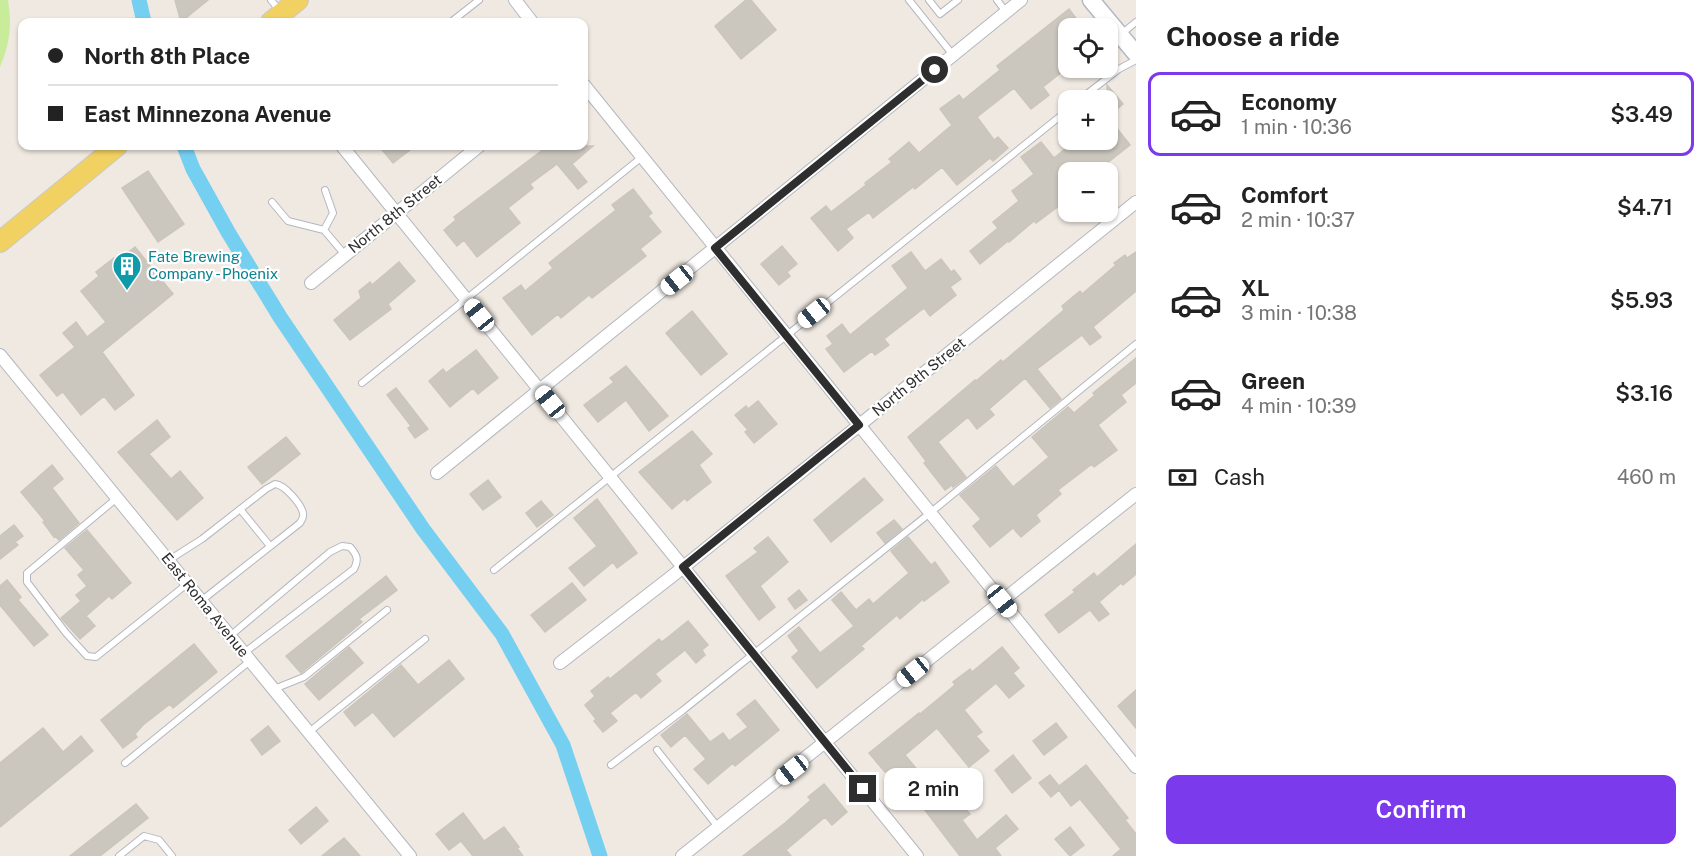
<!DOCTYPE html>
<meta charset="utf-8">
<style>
:root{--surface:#fff;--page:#f6f6f6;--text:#222;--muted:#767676;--line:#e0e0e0;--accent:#7c3aed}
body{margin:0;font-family:"Public Sans",sans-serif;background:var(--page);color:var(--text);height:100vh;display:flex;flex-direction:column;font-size:22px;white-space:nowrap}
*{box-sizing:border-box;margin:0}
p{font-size:20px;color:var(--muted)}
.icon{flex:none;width:33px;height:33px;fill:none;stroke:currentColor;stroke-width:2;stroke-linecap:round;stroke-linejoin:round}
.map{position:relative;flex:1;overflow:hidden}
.drawer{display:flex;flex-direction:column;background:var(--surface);width:570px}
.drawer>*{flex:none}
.guide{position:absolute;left:18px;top:18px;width:570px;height:132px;border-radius:12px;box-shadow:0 2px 4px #0004;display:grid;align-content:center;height:132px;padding:0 30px;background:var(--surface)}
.buttons{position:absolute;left:1058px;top:18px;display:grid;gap:12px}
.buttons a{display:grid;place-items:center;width:60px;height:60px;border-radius:12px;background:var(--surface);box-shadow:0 2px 4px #0004;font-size:30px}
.end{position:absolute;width:27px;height:27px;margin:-14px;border:8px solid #2e2e2e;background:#fff;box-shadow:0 0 0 3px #fff}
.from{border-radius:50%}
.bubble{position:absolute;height:42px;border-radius:12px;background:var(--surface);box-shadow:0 2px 4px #0004;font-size:20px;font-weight:600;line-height:42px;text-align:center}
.car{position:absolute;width:18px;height:36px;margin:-18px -9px;border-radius:8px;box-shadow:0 0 4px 2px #0007;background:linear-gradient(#fff 24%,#345 0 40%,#fff 0 76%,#345 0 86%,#fff 0)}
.guide b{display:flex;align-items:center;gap:21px;height:57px;font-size:22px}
.guide b+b{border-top:2px solid var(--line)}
.guide i{width:15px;height:15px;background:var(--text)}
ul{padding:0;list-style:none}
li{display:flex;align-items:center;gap:18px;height:84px;margin:0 12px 9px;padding:0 18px;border:3px solid transparent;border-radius:12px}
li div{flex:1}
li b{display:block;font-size:22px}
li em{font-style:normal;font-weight:600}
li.active{border-color:var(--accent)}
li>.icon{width:54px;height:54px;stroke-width:1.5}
h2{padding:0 30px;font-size:27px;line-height:72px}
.pay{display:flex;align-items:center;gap:15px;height:66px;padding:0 30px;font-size:22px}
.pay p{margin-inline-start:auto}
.cta{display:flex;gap:12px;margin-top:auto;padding:12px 30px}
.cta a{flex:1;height:69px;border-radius:12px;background:var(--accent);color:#fff;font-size:24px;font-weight:600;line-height:69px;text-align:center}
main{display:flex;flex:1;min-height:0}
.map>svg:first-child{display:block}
.pitch{fill:#c9ec9a}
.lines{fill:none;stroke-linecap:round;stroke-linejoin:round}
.canal{stroke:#75cff0;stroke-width:15}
.building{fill:#cbc7bf;stroke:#cbc5ba;stroke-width:1.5}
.service-casing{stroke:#b4b7c1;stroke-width:8}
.minor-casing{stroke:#b4b7c1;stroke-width:14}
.tertiary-casing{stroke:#b4b7c1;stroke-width:19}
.primary-casing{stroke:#c9c9c9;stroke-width:22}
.service{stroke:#fff;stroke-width:6}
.minor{stroke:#fff;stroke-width:12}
.tertiary{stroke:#fff;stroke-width:16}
.primary{stroke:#f2d163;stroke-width:20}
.route{stroke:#2e2e2e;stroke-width:8}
.labels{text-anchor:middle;stroke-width:4.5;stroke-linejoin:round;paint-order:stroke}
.street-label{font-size:15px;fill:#2e2e2e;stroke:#fff}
.culture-label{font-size:15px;fill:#0d838f;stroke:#fff;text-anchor:start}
</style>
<main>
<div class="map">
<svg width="1136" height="856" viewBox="0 0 1136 856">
<rect width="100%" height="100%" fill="#efe9e1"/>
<path class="pitch" d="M0,0H8C12,26 10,43 0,67Z"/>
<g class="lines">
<path class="canal" d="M139,0L144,22
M184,146L193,169L228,232L280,317L423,529L502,634L563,745L600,856"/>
</g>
<path class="building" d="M175,0H208L181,22Z
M746,0H751L776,30L741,59L715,26Z
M1069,9L1078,21L1068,28V49L1062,54L1068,62V67L1043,87L1049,95L1031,109L1014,88L977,117L994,140L998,137L1008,148L993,161L990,158L957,185L942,167L915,189L913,187L873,218L869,212L846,229L853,238L838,251L811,218L826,206L831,212L866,185L865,183L892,162L889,159L909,142L919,153L952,125L940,109L959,95L963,100L1000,70L997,66Z
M1107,85L1123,104L1108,117L1130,145L1106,164L1113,172H1068V199L1036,223L1034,221L1009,242L1008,241L980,264L970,251L998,228L993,222L1019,201L1012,191L1034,174L1021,157L1041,142L1054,158L1076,140H1107Z
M379,146H415L393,163Z
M548,146H593L572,164L587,182L578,189L557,164L530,184L533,188L508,208L520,223L477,257L464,240L457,246L444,230L456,220L454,217Z
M148,171L184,224L158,242L122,188Z
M633,189L652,213L648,216L661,232L640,249L646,256L592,298L589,295L561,318L558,314L532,335L503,298L521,285L525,291L553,268L549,263L616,210L612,205Z
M782,246L797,264L787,272L790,276L779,285L761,264Z
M135,247L173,294L102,352L134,395L115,410L104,396L81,415L63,392L57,396L40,375L75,347L63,333L76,322L87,337L106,322L81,291L99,276L96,272L114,258L117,261Z
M911,252L925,271L941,259L951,272L954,270L961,279L950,287L956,295L930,316L924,308L884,339L889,345L875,355L872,351L844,372L826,349L833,344L827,336L842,324L850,335L908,288L892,266Z
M1136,252V291L1093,327L1101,337L1090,345L1082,335L1037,369L1061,399L1050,408L1025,378L989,409L994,415L977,429L968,417L938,442L966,477L953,487L952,485L945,490L924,463L926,461L908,437L975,380L976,381L1001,360L1003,362L1064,310L1062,306L1080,291L1082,294L1116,265L1114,263L1125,255L1127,258Z
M399,262L415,281L388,304L391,309L350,340L334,320L361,298L359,291L370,282L372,285Z
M692,311L727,354L701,375L666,333Z
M476,350L498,378L478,394L473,388L450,407L429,381L443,369L446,373Z
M1136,358V383L1121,395L1126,402L1098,425L1117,450L1094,467L1092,464L1058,490L1061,494L1036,515L1040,521L1021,537L1013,528L990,547L973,526L981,519L960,495L996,466L1013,487L1049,457L1032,437L1068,407L1074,413L1095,395L1093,393Z
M626,366L668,416L649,431L626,400L598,422L584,405L614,382L610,378Z
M396,388L428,429L415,438L408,428L411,426L387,395Z
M758,401L777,424L754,443L745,432L748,430L735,415L746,406L748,409Z
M157,420L170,437L149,454L171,479L180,471L203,498L177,520L118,452Z
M692,431L712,454L699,465L711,482L687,501L685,498L672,509L639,472Z
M286,437L300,454L262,484L248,467Z
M52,465L63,479L52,488L79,523L59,540L55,536L54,537L43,522L45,521L21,492Z
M864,478L883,500L831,542L814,520Z
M488,480L501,497L483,510L470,494Z
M597,499L637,553L617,568L613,562L584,586L569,568L597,546L574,518Z
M541,501L553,515L537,527L526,513Z
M894,520L902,529L885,543L877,533Z
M14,525L23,536L15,542L18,545L0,559V536Z
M87,530L131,583L112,599L109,596L86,616L95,626L80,639L61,618L81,601L76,595L87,586L78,575L84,570L65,548Z
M768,537L788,562L760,586L775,607L759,620L726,576L758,552L754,548Z
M908,537L931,565L935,562L949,582L924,601L923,599L900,619L897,615L861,646L864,649L817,688L792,657L799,651L788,636L799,627L820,653L854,626L832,600L841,592L856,610L869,599L873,604L909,573L891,551Z
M1136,544V574L1123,585L1121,583L1099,602L1109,614L1099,621L1090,610L1059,633L1045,615L1075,592L1073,590L1094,573L1097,577Z
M386,576L397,590L359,619L362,622L301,673L286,656Z
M7,580L21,597L18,600L48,635L34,646L0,605V586Z
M572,583L586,600L545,632L531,615Z
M799,590L807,600L795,609L788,599Z
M688,621L708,645L702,650L705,655L696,663L685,650L655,674L661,681L641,698L636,692L610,713L617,721L603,732L594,721L596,719L585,705L595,696L591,691L608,677L610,679L659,639L662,642Z
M194,644L217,672L173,708L170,704L143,725L135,734L137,737L123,748L101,720Z
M349,647L363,663L319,700L305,684Z
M1002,647L1019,668L1013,673L1024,686L1009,698L996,683L964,710L982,732L976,736L989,751L969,767L937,728L905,755L947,806L957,798L970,814L962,820L977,840L1006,815L1018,829L995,848L1001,856H960L918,801L914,804L887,771L885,772L869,753L919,713L920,714L955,685L953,682L970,669L972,672Z
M449,660L464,679L394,737L373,712L355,726L344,712L401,665L418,685Z
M1136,690V728L1118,706Z
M755,700L779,730L735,766L733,763L708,784L694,769L706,759L685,735L671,747L661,735L687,714L710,742L723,733L729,741L748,727L737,714Z
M1056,723L1067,737L1044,755L1033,741Z
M268,726L280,741L262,755L251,740Z
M43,728L63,752L81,736L93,751L0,827V763Z
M1013,755L1031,778L1012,793L995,770Z
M1086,765L1128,818L1125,820L1136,834V856H1113L1121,849L1080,799L1071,806L1059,790L1051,797L1039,783L1050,775L1059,786Z
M824,784L847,812L832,825L825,817L786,850L791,856H743L785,823L811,800L808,797Z
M136,804L148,818L100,856H70Z
M316,807L328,821L301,844L289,830Z
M463,813L484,841L504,827L519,847L517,848L523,856H473L461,841L449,850L436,834Z
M1070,827L1084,845L1070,856L1055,839Z
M344,838L360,856H322Z"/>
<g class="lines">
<g class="service-casing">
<path id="service" d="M271,0L280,11
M909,0L953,55
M929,0L940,14L958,0
M997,0L1006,12
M451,22L479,0
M1120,35L1136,22
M1079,100L1119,69L1136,60
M272,202L288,221L324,230L345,255
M324,230L333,213L325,190
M362,383L642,157
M117,498L27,573V582L66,633L87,656L96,657L187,584
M240,509L270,546
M169,560L202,539L266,489L275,484C285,485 301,504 303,513C304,518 302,519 300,523L201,601
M494,570L1068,110
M230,636L330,552L342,546L350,547C357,555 359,559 354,569L244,653
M274,689L304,677L387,610
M309,732L425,639
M657,750L718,827
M125,763L250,661
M611,765L682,711L930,513L1136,344
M119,856L144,836L159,840L172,856"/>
</g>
<g class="minor-casing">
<path id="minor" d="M515,0L532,22
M584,85L1136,767
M342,146L917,856
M311,283L479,146
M0,355L410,856
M437,473L1021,0
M560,663L671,577L1136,202
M682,856L1136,494"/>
</g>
<g class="tertiary-casing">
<path id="tertiary" d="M1091,0L1136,54"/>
</g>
<g class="primary-casing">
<path id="primary" d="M271,22L298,0
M0,242L117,146"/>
</g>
<use href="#service" class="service"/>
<use href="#minor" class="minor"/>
<use href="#tertiary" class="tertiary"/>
<use href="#primary" class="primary"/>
</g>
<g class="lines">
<path class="route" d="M863,789L683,567L859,425L715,248L935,70"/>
</g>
<defs>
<g id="building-pin" transform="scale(1.5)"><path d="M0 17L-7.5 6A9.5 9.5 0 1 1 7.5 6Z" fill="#0f9aa8" stroke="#fff"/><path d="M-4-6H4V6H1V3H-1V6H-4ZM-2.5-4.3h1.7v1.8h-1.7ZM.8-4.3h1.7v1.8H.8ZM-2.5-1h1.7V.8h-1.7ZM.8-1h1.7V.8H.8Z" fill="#fff"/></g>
</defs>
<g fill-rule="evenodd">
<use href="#building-pin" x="127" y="266"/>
</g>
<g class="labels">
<g class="street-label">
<text transform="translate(395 214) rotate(-39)" y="5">North 8th Street</text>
<text transform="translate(919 377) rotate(-39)" y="5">North 9th Street</text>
<text transform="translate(205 605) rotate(51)" y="5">East Roma Avenue</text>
</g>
<g class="culture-label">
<text x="148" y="262">Fate Brewing<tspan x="148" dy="17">Company - Phoenix</tspan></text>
</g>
</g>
</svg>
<div class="buttons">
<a><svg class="icon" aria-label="locate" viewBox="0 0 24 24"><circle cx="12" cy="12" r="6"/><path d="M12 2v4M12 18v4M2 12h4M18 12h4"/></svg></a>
<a>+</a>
<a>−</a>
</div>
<i class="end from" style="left:935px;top:70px"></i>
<i class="end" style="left:863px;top:789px"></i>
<div class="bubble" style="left:884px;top:768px;width:99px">2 min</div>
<i class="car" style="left:677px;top:280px;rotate:231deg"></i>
<i class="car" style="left:814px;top:313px;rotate:231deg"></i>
<i class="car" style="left:479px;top:315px;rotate:321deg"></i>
<i class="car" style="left:550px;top:402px;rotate:321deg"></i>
<i class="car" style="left:1002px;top:601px;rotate:141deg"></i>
<i class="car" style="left:913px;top:672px;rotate:231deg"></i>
<i class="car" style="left:792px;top:770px;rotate:232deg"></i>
<div class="guide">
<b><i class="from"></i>North 8th Place</b>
<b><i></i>East Minnezona Avenue</b>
</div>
</div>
<section class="drawer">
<h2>Choose a ride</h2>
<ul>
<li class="active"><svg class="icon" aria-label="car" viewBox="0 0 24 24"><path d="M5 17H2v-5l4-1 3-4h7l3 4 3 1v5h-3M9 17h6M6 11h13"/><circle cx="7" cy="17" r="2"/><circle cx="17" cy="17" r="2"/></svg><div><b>Economy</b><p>1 min · 10:36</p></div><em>$3.49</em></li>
<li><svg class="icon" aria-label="car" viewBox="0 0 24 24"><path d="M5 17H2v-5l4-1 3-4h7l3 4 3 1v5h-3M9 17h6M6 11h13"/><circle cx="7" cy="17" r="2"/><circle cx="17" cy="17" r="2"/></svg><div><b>Comfort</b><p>2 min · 10:37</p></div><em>$4.71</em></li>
<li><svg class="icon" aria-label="car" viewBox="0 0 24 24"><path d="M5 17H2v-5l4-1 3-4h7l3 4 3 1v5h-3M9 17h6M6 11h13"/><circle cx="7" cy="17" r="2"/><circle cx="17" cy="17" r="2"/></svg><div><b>XL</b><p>3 min · 10:38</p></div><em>$5.93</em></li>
<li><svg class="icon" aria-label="car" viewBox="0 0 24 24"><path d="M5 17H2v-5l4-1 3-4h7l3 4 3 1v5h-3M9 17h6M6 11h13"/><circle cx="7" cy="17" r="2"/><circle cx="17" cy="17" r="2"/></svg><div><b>Green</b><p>4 min · 10:39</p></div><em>$3.16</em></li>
</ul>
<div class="pay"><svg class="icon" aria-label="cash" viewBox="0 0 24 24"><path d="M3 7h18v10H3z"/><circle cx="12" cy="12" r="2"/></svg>Cash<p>460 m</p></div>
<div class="cta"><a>Confirm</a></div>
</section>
</main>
